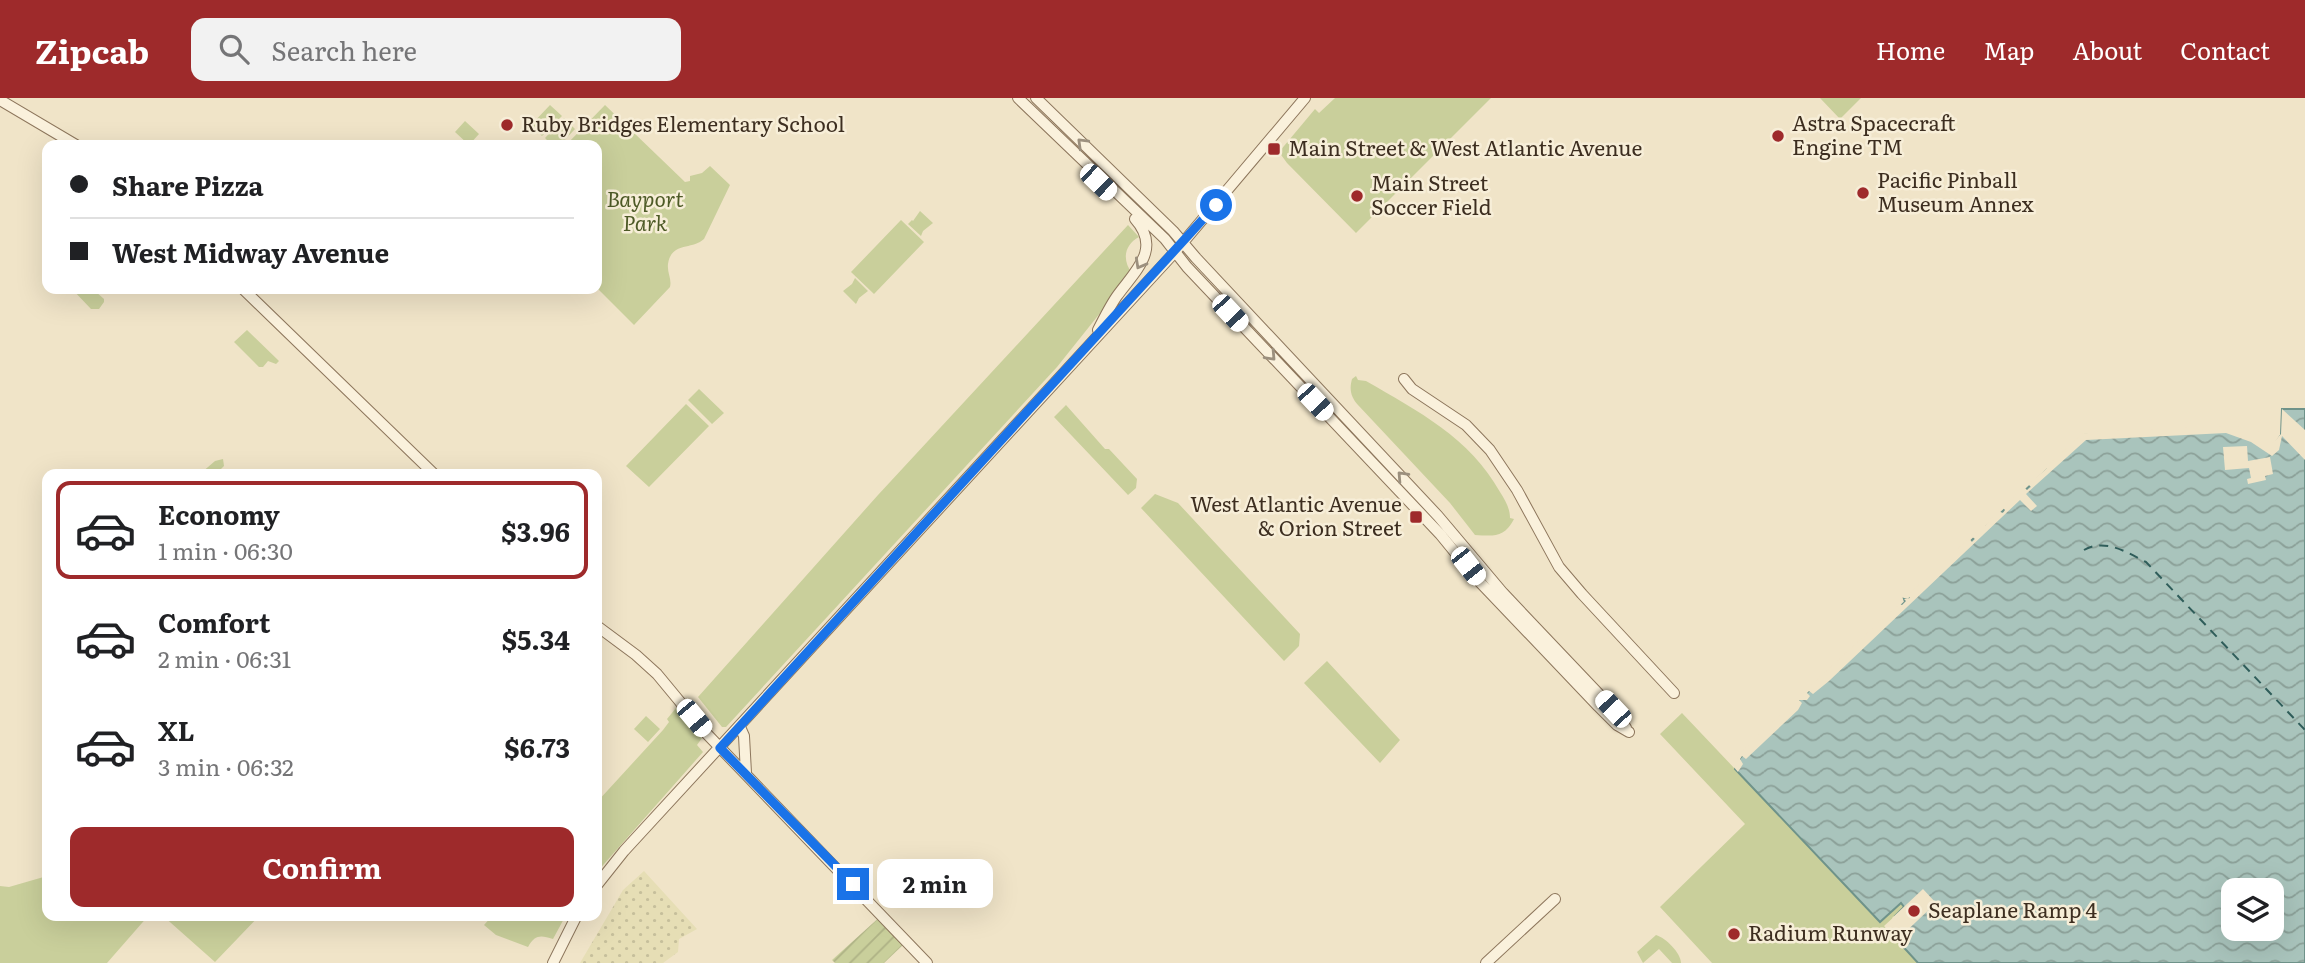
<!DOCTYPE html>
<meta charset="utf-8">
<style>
:root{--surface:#fff;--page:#f2f2f2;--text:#202124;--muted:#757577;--line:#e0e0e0;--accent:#9e2a2b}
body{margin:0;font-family:Literata,serif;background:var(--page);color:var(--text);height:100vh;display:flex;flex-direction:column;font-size:26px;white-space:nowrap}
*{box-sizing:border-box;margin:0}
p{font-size:23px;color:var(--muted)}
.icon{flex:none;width:38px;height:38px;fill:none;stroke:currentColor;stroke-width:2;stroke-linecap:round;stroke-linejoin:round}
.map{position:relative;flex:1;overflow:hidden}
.side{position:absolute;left:42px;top:371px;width:560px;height:452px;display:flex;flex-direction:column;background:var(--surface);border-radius:14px;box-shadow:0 7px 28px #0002}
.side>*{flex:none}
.banner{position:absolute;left:42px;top:42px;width:560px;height:154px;border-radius:14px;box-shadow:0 7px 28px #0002;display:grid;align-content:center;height:154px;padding:0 28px;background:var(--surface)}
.tools{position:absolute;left:2221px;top:780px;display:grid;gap:14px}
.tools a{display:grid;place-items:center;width:63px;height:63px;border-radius:14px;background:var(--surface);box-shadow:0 7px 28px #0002;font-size:35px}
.end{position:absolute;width:32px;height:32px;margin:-16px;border:9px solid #1a73e8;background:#fff;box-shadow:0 0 0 4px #fff}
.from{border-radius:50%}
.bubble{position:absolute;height:49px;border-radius:14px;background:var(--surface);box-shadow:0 7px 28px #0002;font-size:23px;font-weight:700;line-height:49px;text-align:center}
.car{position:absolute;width:21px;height:42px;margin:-21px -10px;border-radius:9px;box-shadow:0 0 5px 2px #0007;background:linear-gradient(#fff 24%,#345 0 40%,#fff 0 76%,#345 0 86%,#fff 0)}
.banner b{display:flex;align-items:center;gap:24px;height:66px;font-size:26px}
.banner b+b{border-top:2px solid var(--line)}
.banner i{width:18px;height:18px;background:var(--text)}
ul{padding:12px 0 0;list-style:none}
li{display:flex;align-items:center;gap:21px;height:98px;margin:0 14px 10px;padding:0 14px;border:4px solid transparent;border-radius:14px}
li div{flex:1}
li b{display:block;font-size:26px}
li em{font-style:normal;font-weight:700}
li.current{border-color:var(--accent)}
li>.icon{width:63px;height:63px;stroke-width:1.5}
.cta{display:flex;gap:14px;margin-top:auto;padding:14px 28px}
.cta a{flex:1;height:80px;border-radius:14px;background:var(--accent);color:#fff;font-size:28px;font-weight:700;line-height:80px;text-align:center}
header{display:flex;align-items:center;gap:42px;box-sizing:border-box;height:98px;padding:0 35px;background:var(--accent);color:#fff}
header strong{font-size:33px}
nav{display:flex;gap:38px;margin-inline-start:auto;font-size:24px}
.search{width:490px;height:63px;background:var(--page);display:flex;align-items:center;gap:18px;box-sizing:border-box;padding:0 24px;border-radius:14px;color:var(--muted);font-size:26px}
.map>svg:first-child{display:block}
.farmland{fill:url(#farmland-dots)}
.green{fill:#c9cf9b}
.garden{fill:url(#garden-furrows)}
.water{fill:url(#water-waves);stroke:#6f938a;stroke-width:2;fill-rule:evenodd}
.pier{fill:#f0e4c8}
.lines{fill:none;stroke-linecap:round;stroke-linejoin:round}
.ferry{stroke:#2f5d5a;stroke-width:2;stroke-dasharray:9 7;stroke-linecap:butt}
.minor-casing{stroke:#8d765c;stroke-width:12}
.minor{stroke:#faf1dc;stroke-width:10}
.oneway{stroke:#9c907e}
.route{stroke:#1a73e8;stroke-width:9}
.poi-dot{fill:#9e2a2b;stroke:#f7eed8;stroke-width:2.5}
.labels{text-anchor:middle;stroke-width:5;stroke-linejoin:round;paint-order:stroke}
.poi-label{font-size:21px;fill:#3d2e20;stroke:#f7eed8;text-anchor:start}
.park-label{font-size:21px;font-style:italic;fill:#4d5a26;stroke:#f7eed8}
</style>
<header>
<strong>Zipcab</strong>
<div class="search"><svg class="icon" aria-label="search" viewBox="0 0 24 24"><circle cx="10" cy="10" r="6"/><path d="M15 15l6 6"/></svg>Search here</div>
<nav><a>Home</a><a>Map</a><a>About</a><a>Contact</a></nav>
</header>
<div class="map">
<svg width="2305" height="865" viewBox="0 0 2305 865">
<defs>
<pattern id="farmland-dots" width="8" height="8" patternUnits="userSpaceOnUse" patternTransform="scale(1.75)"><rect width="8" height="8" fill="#e6deb5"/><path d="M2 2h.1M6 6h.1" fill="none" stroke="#c6bf9b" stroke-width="1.8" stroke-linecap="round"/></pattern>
<pattern id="garden-furrows" width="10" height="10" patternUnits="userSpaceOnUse" patternTransform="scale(1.75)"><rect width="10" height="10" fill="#c9cf9b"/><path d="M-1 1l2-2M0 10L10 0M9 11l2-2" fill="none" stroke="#aeb285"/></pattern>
<pattern id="water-waves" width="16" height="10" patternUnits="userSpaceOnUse" patternTransform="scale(1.75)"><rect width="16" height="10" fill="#a9c4bc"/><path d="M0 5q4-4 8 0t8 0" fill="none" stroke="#8ba098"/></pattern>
</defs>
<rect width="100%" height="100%" fill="#f0e4c8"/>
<path class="farmland" d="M644,773L697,831L679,841L678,854L663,865H580L623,792Z"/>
<path class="green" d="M1335,0H1491L1356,135L1287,65L1279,54L1315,11L1319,15Z
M1820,0H1861L1840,21Z
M550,7L562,18L542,38L531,27Z
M605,7L685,84L690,83V78L702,75L710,68L730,87L704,141C692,152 671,144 668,166C667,175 672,181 670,189L634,227L597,190V47H566Z
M564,20L575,31L560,47H552L545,40Z
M465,23L479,36L469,47L455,34Z
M920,113L933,125L923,133L921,138L908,126L912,122L913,123Z
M901,122L924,144L874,196L851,174Z
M1128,127L1139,139C1124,147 1122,162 1132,175L1057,269L726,629H722L698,599L878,397Z
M855,180L868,193L859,200L856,206L843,193L852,186Z
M72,191H96L95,193L104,201V204L99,211H91Z
M247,232L279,263L276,266L268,263L263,269H259L234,244Z
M1356,278L1358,282L1366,283C1418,313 1470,340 1500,394C1505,402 1510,410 1510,420L1514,421C1504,440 1494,438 1475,437L1450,405L1358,307C1351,299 1349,292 1352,281Z
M699,291L724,315L712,326L688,302Z
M686,306L709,328L649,389L626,368Z
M1066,307L1105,351H1109L1137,381L1136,390L1128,397L1054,319Z
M223,361L224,368L216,376L201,375L215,363Z
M1155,396L1178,405L1300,536L1299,548L1284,563L1141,410Z
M1327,563L1400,642L1380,665L1304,585Z
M676,610L702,640L697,647L703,654L597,774V704L663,632L669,624L667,621Z
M1682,615L1880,824L1905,801L1909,805L1884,828L1918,865H1712L1660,809L1745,726L1660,636Z
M646,618L660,631L648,644L634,631Z
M47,778V817H149L107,865H0V788L9,789Z
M162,817H260L215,864Z
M493,817H566L553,841C540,837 535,837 528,849L496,837L484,827Z
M1656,837C1666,840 1681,855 1681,865H1672L1659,851L1643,865L1637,854Z"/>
<path class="garden" d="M882,817L906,844L884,865H835L832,862Z"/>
<path class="water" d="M2282,311H2305V865H1918L1897,842L1908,832L1895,818L1904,809L1901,805L1880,824L1735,671L1740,660L1799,602L1905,504L1904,501L1908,502L1911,499L2084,337L2239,332L2272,350L2281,337ZM2233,793H2272V831H2233Z"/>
<path class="pier" d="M2282,311L2305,332V362L2282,338L2279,352L2272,358L2251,344L2226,335L2086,342L2026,396L2037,408L2031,413L2020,402L1829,583L1813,596L1809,593L1807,595L1810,598L1807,602H1799L1802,605L1798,612L1746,661L1742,658L1740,661L1743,666L1738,674L1733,668L1740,655L1796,601L1888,516L1900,506L1902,507L1906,503L1904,501L1910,500L1908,497L1969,440L1972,444L1975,441L1971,438L1976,434L1977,435V433L1983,427L1985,428L1994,417L1996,418L1995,416L1998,413L2003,415L2005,412L2003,410L2020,392L2024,389L2027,392L2031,389L2028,386L2045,372L2047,370L2046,369L2082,336L2101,333L2237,328L2260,334L2273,345L2281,336Z
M2247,348L2248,363L2270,359L2273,376L2265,378L2266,382L2248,386L2247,381L2251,380L2249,370L2225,372L2223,349Z
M1923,791L1936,805L1897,842L1895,840L1903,832L1892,820Z"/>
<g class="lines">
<path class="ferry" d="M2084,452C2105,440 2126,454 2146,464L2305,632"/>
<g class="minor-casing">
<path id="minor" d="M1018,0L1165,141L1187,169L1440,436L1476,480L1598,608L1617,627L1629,634
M1036,0L1173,133L1196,160L1438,418L1503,495L1613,611L1626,630
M0,2L76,47
M243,191L434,376
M1098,232C1104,220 1110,208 1117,198C1135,173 1162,151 1135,121
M1404,281L1412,291L1466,327L1490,352L1517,392L1559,469L1582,496L1674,595
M597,528L636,557L657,576L705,634L927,865
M740,629L744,638L746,675
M597,787L624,753L1175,154L1305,0
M553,865L577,817
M1486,865L1555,801"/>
</g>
<use href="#minor" class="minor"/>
</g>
<defs><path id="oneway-chevron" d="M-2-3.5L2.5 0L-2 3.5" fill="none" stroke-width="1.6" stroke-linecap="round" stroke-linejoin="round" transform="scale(1.75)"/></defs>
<g class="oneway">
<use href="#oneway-chevron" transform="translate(1082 45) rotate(-136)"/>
<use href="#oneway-chevron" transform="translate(1140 166) rotate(119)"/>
<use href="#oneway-chevron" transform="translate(1271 258) rotate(47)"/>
<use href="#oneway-chevron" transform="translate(1402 378) rotate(-133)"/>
</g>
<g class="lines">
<path class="route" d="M853,786L720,650L1216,107"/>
</g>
<g class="poi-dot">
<circle cx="507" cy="27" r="7"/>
<circle cx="1778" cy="38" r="7"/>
<rect x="1267" y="44" width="14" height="14" rx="3.5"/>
<circle cx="1863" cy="95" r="7"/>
<circle cx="1357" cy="98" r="7"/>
<rect x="1409" y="412" width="14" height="14" rx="3.5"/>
<circle cx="1914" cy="813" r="7"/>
<circle cx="1734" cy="836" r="7"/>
</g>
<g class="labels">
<g class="poi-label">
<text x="1792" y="33">Astra Spacecraft<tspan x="1792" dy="24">Engine TM</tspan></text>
<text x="521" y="34">Ruby Bridges Elementary School</text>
<text x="1288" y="58">Main Street &amp; West Atlantic Avenue</text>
<text x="1877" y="90">Pacific Pinball<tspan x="1877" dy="24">Museum Annex</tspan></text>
<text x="1371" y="93">Main Street<tspan x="1371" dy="24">Soccer Field</tspan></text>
<text x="1402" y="414" text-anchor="end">West Atlantic Avenue<tspan x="1402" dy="24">&amp; Orion Street</tspan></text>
<text x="1928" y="820">Seaplane Ramp 4</text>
<text x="1748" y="843">Radium Runway</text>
</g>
<g class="park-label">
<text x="645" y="109">Bayport<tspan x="645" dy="24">Park</tspan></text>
</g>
</g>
</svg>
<div class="tools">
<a><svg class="icon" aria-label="layers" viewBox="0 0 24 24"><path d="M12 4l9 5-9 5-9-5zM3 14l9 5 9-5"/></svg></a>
</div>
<i class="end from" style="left:1216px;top:107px"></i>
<i class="end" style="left:853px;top:786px"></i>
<div class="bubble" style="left:877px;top:761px;width:116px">2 min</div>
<i class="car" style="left:1098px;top:84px;rotate:134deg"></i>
<i class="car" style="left:1230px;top:215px;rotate:137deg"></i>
<i class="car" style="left:1315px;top:304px;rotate:137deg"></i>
<i class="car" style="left:1468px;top:468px;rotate:142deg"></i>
<i class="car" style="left:1613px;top:611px;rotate:317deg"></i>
<i class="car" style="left:694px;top:620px;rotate:140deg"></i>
<div class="banner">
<b><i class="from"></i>Share Pizza</b>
<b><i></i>West Midway Avenue</b>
</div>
<section class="side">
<ul>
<li class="current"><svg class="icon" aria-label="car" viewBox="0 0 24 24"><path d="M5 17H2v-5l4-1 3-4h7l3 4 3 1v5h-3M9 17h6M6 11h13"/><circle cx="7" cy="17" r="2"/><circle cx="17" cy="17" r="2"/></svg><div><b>Economy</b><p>1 min · 06:30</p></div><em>$3.96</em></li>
<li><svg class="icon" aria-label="car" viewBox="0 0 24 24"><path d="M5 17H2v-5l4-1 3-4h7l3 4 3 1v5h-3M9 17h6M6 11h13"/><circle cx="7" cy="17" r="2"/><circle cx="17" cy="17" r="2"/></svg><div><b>Comfort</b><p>2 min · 06:31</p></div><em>$5.34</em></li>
<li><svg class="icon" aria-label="car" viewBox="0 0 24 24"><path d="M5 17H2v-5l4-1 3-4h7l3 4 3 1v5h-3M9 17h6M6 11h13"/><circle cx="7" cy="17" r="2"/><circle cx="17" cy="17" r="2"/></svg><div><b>XL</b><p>3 min · 06:32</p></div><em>$6.73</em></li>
</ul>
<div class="cta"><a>Confirm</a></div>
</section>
</div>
